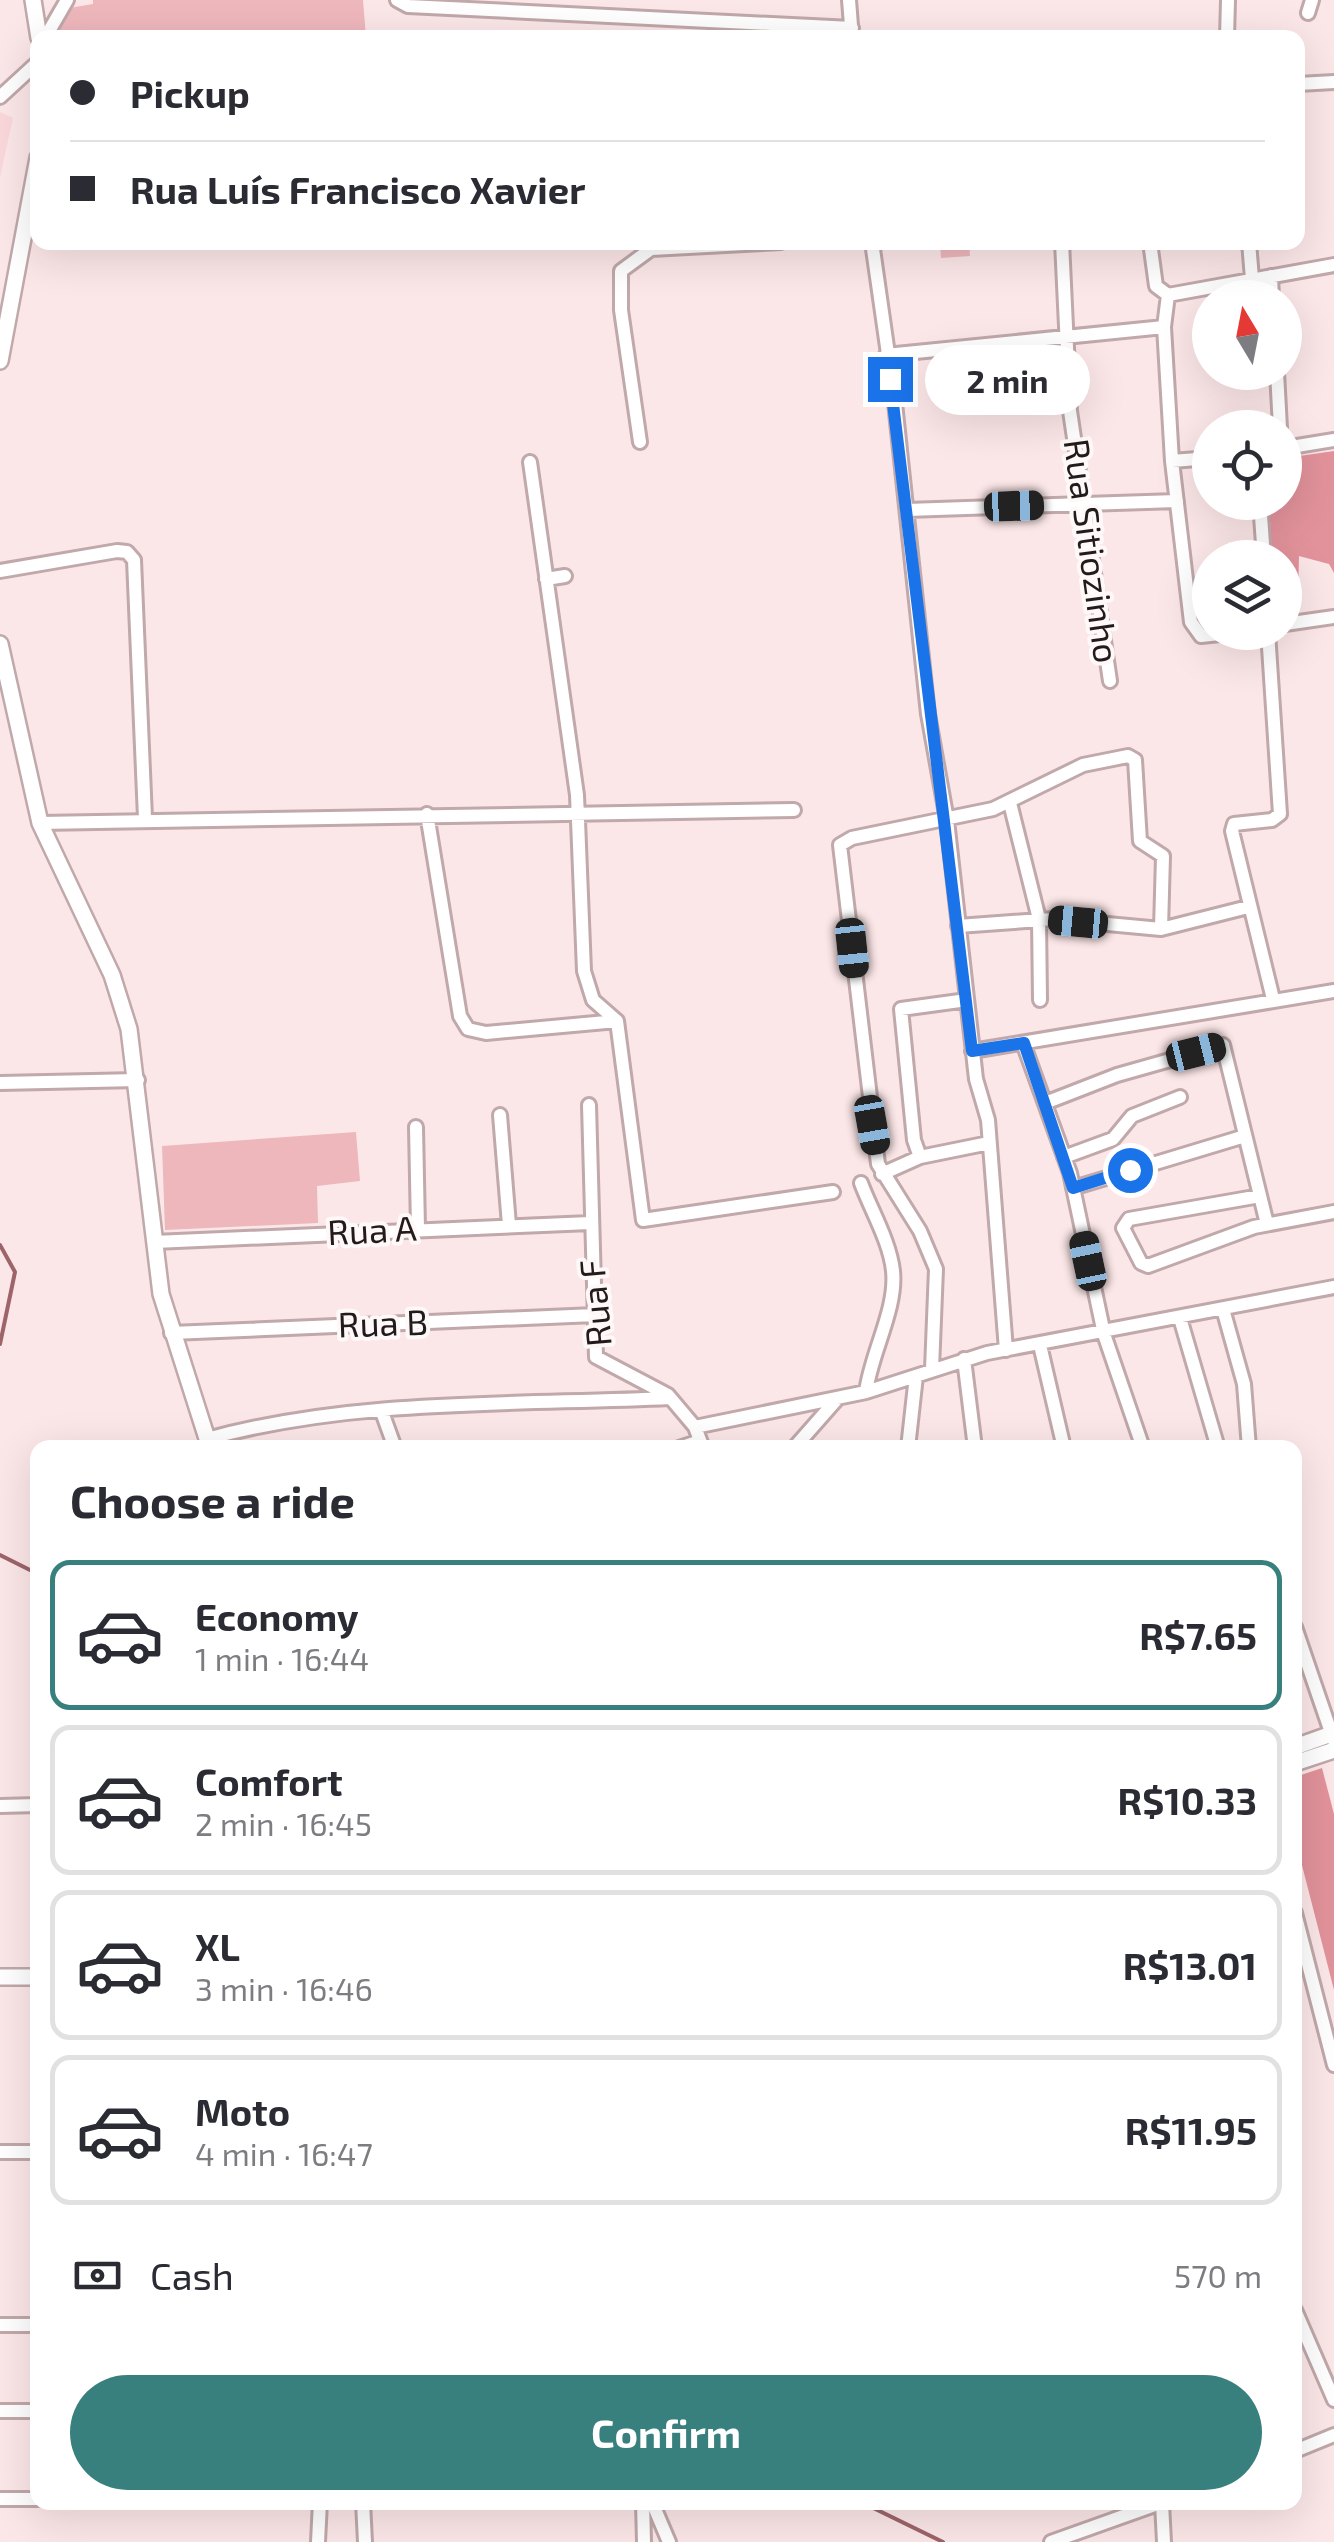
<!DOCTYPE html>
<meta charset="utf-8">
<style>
:root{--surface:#fff;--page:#f2f2f3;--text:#2b2b33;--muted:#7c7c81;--line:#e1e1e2;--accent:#38807e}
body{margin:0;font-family:"Exo 2",sans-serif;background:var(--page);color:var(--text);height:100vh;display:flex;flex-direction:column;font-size:38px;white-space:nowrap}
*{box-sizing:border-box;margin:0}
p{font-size:32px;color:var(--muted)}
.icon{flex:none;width:55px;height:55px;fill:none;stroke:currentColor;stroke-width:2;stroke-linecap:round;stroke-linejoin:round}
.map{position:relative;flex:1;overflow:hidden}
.sheet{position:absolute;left:30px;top:1440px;width:1272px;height:1070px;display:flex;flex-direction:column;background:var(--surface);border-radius:20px;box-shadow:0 10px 40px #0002}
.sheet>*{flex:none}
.hud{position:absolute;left:30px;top:30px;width:1275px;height:220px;border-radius:20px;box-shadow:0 10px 40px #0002;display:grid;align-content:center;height:220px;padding:0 40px;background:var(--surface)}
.needle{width:65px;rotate:350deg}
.fabs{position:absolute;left:1192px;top:280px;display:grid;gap:20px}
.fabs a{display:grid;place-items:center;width:110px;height:110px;border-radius:50%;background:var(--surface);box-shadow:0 10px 40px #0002;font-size:50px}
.end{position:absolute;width:45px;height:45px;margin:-22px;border:12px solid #1a73e8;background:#fff;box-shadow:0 0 0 5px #fff}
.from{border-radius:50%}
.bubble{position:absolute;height:70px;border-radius:35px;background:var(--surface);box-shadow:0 10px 40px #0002;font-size:32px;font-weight:700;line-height:70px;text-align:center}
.car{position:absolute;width:30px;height:60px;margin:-30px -15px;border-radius:12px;box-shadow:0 0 8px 2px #0007;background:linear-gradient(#222 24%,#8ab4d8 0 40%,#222 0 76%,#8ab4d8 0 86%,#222 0)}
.hud b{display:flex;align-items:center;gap:35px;height:95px;font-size:38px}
.hud b+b{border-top:2px solid var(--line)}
.hud i{width:25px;height:25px;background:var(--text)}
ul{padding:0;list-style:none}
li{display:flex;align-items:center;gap:30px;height:150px;margin:0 20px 15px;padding:0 20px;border:5px solid var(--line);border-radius:20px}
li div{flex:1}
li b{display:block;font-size:38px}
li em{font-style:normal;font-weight:700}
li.selected{border-color:var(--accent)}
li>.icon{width:90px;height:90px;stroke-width:1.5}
h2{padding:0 40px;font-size:45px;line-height:120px}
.pay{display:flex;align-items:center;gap:25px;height:110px;padding:0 40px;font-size:38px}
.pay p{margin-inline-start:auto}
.action{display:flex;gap:20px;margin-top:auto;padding:20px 40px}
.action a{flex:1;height:115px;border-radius:60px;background:var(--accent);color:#fff;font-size:40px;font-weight:700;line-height:115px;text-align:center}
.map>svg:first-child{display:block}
.built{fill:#fad7da}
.green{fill:#eeb7bc}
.forest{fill:#e2929b}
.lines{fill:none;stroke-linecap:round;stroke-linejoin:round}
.stream{stroke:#9d646a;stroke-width:4}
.minor-casing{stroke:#c1a8aa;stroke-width:18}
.tertiary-casing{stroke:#c1a8aa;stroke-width:20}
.minor{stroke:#fff;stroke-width:12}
.tertiary{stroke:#fff;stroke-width:15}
.route{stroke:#1a73e8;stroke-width:12}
.labels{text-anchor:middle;stroke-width:8;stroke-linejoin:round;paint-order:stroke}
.street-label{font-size:35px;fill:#231a1b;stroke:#fef8f9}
</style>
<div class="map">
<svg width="1334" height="2542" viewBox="0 0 1334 2542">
<rect width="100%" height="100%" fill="#fce7e8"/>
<path class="built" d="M0,112L13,118L0,177Z"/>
<path class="green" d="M93,0H363L366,37H328L327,33L280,38H53L69,8L93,4Z
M940,243H969L970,256L941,258Z
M356,1132L360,1181L317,1186L318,1223L165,1230L162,1146Z"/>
<path class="forest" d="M1334,451V573L1329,564L1299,556L1298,597L1285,601V558L1272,557L1269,503L1285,502V458Z
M1322,1768L1334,1814V1990L1295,1838V1777Z"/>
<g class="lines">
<path class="stream" d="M0,1245L15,1272L0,1344
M0,1555L38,1574
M861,2502L943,2542"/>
<g class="minor-casing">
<path id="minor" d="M397,0L408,6L852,28
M849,0L852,38
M1308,13L1312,0
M45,38L67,0
M1227,38L1228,0
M1298,84L1334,82
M0,97L38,62
M872,242L895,403L928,714L947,820L976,1079L988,1120L1006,1350
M1062,242L1070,411L1110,681
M1150,242L1156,286L1168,295L1164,327L1172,461L1191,622L1201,636L1238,632
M1249,242L1252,279
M1271,276L1272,298
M1168,295L1334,265
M886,355L1164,327
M1277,372L1280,428
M640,442L621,310V271L651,249L781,242
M1285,448L1334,440
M1172,461L1210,458
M530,462L577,795L584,971L593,1000L617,1021L643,1220L833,1192
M1260,502L1264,558
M907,510L1177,501
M0,571L117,551L127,552L134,560L145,818
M546,579L565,576
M1285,624L1334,617
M1268,632L1280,814L1272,820L1234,824L1232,831L1273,999
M1010,803L1039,919L1040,1000
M427,814L460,1016L468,1029L486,1033L617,1021
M40,823L794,810
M958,926L1054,919L1161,929L1248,907
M967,1000L901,1009L914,1140L920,1157L989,1143
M1023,1043L1070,1173L1104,1334L1143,1448
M972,1051L1334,991
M0,1083L138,1080
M1045,1103L1117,1075L1223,1045L1267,1224
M589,1105L596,1357L668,1395L695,1427L703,1448
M500,1115L509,1225
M416,1127L418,1229
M1064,1157L1113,1139L1132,1116L1180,1097
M882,1174L920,1157
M861,1183C871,1210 890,1242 893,1271C897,1309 871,1353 866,1392
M1073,1188L1245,1136
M1260,1196L1129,1219L1123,1228L1141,1263L1148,1266L1254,1227L1334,1212
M154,1242L590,1223
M1223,1309L1244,1384L1249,1448
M1180,1318L1218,1448
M171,1333L595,1315
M1040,1345L1064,1448
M964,1359L975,1448
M932,1369L936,1269L920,1231L878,1164L840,845L852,838L993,809L1083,765L1128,756L1135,760L1140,841L1163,856L1161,929
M382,1412L395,1448
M695,1427L866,1392L987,1353L1334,1287
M207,1439C355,1398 517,1405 670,1398
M679,1448L700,1441
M794,1448L838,1398
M908,1448L916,1376
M1295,1627L1334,1741
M0,1806L38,1805
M1295,1913L1334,2065
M0,2152H38
M1295,2310L1334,2400
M0,2325H38
M0,2411H38
M1295,2451L1334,2435
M0,2499H38
M363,2502L365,2542
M643,2502L644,2542
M652,2502L669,2542
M1162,2503L1164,2542
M318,2542L320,2502
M1051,2542L1163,2502"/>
</g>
<g class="tertiary-casing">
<path id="tertiary" d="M33,0L39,38
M0,361L38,158
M0,644L40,823L112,975L129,1029L161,1294L210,1448
M1295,1747L1334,1733
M1295,1763L1334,1750
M0,1977H38"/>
</g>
<use href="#minor" class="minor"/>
<use href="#tertiary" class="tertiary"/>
</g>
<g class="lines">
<path class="route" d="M890,379L972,1051L1024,1043L1073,1188L1130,1170"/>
</g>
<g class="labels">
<g class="street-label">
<text transform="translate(1091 551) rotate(82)" y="12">Rua Sitiozinho</text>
<text transform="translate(372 1231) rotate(-3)" y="12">Rua A</text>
<text transform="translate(596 1303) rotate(-95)" y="12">Rua F</text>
<text transform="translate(383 1324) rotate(-2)" y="12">Rua B</text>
</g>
</g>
</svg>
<div class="fabs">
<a><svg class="needle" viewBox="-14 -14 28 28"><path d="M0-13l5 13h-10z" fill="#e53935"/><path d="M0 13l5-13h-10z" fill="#7c7c81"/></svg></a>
<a><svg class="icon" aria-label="locate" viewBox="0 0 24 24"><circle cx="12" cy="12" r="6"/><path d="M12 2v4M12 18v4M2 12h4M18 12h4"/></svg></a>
<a><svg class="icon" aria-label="layers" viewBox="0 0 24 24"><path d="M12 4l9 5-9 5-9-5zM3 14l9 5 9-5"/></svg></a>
</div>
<i class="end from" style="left:1130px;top:1170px"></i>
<i class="end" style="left:890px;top:379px"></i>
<div class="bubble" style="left:925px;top:345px;width:165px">2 min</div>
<i class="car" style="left:1014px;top:506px;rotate:88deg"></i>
<i class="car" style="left:1078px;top:922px;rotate:275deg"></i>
<i class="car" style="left:852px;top:948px;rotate:174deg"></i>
<i class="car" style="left:1196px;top:1052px;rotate:76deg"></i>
<i class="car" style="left:872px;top:1125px;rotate:170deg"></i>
<i class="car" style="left:1088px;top:1261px;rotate:348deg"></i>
<div class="hud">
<b><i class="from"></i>Pickup</b>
<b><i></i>Rua Luís Francisco Xavier</b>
</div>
<section class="sheet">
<h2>Choose a ride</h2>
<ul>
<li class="selected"><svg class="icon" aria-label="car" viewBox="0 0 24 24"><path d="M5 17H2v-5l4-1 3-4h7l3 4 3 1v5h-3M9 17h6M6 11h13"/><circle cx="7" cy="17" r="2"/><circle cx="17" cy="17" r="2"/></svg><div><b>Economy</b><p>1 min · 16:44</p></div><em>R$7.65</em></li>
<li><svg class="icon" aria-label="car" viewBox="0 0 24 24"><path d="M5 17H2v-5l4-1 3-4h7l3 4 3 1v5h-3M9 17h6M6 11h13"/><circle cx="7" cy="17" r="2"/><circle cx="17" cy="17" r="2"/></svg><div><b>Comfort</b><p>2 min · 16:45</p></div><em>R$10.33</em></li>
<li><svg class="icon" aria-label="car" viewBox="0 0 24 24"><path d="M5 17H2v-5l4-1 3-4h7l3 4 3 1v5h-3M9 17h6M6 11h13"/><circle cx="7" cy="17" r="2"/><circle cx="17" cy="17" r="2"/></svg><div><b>XL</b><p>3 min · 16:46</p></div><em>R$13.01</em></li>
<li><svg class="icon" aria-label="car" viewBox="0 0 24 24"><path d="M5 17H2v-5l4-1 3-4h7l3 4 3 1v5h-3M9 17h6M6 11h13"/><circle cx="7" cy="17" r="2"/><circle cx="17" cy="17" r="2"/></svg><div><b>Moto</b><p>4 min · 16:47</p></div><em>R$11.95</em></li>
</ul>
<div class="pay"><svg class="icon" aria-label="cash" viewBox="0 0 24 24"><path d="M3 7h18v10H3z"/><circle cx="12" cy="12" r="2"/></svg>Cash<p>570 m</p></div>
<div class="action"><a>Confirm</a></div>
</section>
</div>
